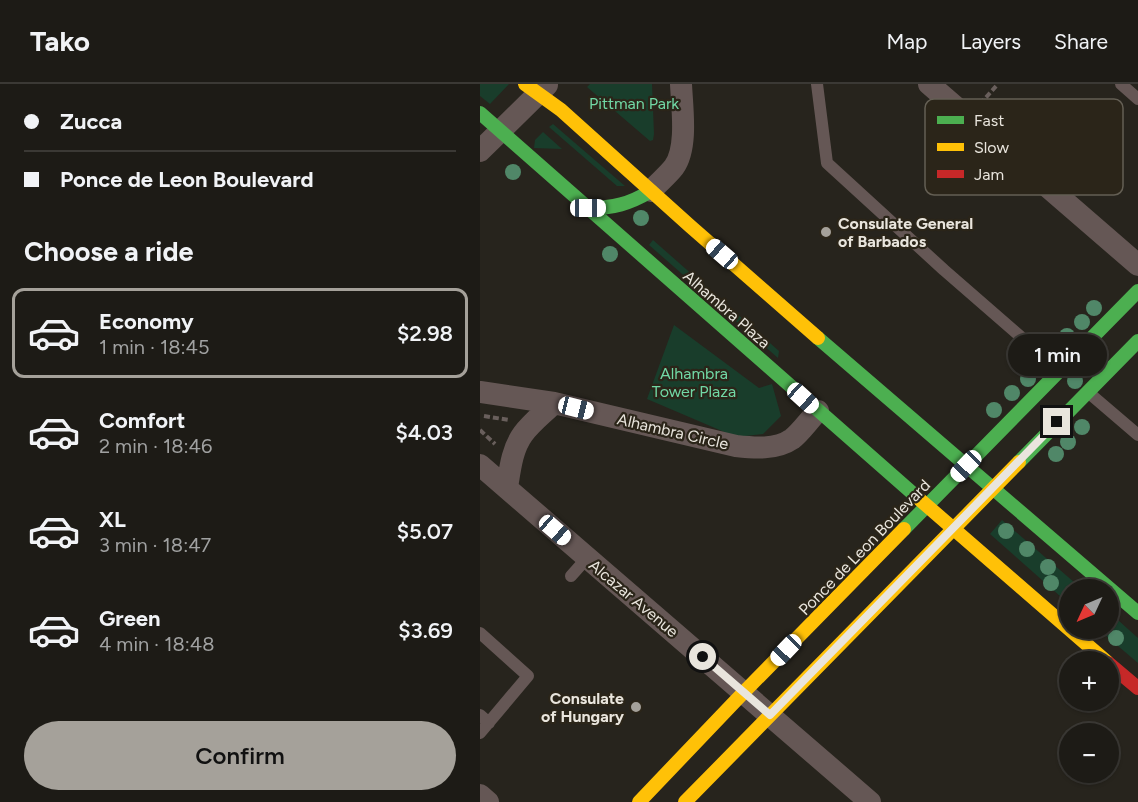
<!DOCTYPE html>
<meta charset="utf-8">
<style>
:root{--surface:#1d1b16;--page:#2a2823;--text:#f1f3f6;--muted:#a0a1a1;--line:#3b3935;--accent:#a5a19a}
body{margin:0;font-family:Figtree,sans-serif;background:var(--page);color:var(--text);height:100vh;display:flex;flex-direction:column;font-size:22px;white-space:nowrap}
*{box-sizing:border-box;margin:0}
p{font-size:20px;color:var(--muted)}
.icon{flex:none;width:33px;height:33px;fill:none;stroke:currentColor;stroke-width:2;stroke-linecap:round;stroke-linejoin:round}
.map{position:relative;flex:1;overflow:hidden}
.sheet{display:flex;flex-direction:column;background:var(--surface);width:480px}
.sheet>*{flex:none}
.banner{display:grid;align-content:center;height:132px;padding:0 24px;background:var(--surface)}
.needle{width:39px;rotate:226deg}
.buttons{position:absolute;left:579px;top:495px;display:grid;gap:12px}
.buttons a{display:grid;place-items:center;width:60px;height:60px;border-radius:50%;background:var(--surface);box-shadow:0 2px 4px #0004,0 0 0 2px var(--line);font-size:30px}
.end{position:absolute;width:27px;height:27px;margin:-14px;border:8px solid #e9e5dd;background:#111;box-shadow:0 0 0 3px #111}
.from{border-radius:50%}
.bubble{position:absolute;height:42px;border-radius:21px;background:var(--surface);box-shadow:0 2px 4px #0004,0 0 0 2px var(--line);font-size:20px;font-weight:600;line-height:42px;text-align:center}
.car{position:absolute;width:18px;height:36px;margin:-18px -9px;border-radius:8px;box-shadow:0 0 4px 2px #0007;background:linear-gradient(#fff 24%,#345 0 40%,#fff 0 76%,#345 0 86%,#fff 0)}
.banner b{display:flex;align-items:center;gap:21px;height:57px;font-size:22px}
.banner b+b{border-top:2px solid var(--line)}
.banner i{width:15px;height:15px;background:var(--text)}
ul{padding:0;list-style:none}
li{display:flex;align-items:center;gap:18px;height:90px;margin:0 12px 9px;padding:0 12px;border:3px solid transparent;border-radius:12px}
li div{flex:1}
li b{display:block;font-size:22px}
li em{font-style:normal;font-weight:600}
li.selected{border-color:var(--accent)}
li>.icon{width:54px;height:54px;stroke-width:1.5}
h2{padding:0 24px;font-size:27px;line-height:72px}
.button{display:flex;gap:12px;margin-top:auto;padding:12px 24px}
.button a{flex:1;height:69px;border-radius:36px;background:var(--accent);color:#111;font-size:24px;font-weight:600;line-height:69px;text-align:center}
header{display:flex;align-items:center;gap:36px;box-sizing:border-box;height:84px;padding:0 30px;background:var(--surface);border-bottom:2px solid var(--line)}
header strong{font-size:28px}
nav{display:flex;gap:33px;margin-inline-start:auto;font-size:21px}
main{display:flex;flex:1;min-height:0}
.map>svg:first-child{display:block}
.green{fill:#193d2b}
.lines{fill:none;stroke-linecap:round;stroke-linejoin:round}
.path{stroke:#695f5c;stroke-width:4;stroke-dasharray:6 3;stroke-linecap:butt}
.lane{stroke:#655755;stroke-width:12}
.street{stroke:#655755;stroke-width:22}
.fast{stroke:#4caf50;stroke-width:14}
.slow{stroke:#ffc107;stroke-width:14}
.jam{stroke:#c62828;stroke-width:14}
.tree{fill:#508768}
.route{stroke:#e9e5dd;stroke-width:8}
.poi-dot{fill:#a5a19a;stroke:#2b2519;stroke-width:2}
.labels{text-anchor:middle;stroke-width:4.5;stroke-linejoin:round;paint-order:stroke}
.park-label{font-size:16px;fill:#71d8a5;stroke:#2b2519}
.poi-label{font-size:16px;font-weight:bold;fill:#e9e5dd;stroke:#2b2519;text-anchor:start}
.street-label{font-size:16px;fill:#e9e5dd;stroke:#2b2519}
.key{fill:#2b2519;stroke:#645f54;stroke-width:1.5}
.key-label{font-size:16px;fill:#e9e5dd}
</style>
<header>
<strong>Tako</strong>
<nav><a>Map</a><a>Layers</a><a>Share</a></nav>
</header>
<main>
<section class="sheet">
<div class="banner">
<b><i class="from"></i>Zucca</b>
<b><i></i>Ponce de Leon Boulevard</b>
</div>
<h2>Choose a ride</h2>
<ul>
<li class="selected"><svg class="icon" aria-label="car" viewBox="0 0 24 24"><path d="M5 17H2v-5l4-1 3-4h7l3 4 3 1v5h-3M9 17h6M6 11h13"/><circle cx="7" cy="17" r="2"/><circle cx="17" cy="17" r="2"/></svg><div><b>Economy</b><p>1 min · 18:45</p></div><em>$2.98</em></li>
<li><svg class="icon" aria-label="car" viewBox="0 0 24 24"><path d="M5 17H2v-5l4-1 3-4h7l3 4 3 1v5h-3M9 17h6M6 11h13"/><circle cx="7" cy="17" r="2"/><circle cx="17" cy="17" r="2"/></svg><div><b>Comfort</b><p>2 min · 18:46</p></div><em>$4.03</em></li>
<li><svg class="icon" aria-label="car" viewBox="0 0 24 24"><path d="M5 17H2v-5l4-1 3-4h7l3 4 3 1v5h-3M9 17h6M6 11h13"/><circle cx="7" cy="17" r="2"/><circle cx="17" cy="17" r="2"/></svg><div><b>XL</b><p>3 min · 18:47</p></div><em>$5.07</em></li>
<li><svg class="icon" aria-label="car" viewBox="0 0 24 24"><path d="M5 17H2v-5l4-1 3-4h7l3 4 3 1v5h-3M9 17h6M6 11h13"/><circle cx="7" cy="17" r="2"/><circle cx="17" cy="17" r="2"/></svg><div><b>Green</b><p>4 min · 18:48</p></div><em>$3.69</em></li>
</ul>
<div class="button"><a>Confirm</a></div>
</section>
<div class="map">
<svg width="658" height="718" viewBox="0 0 658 718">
<rect width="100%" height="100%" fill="#27241d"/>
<path class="green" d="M0,0H29L10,20L0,12Z
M110,0H172L174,50L173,56L170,57L107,3Z
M73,40L145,102H137L69,43Z
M63,48L82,65L54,64L55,56Z
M173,156L299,267L298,274L169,161Z
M194,241L279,304L292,300L301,332L283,350L256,353L167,315Z
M522,436L602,505L590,506L589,520L510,450Z
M629,528L658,554V579L618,545L628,544Z"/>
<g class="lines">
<path class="path" d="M500,20L518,0
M4,332L29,336
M0,346L15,360"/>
<path class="lane" d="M337,0L347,79L464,186L579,286
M641,0L658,15
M609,309L658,351
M91,492L107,474
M0,549L48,592L0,649
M0,631L9,639"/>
<path class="street" d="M449,0L658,181
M0,67L67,1
M171,107C178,99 187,92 194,83C208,64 202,23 201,0
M0,308L74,319L256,362C274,364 296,366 312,355C321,348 329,336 338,327
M0,381L390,718
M27,404C30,385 32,365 43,350C52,338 64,329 74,319
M0,711L8,718"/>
<path class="fast" d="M0,29L438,414
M108,124C134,124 149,120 171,107
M338,254L658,529
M539,378L658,257
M424,445L658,207"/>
<path class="slow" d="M45,0L81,26L210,142L338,254
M438,414L627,578
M159,718L264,608L424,445
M205,718L539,378"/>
<path class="jam" d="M628,579L658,604"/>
</g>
<g class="tree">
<circle cx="33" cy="88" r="8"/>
<circle cx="161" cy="134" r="8"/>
<circle cx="130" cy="170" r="8"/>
<circle cx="614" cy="224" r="8"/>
<circle cx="602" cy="238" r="8"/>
<circle cx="587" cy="252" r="8"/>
<circle cx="548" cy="295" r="8"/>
<circle cx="595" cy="297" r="8"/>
<circle cx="532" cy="309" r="8"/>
<circle cx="514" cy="326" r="8"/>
<circle cx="602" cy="343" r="8"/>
<circle cx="588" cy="358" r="8"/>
<circle cx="576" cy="370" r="8"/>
<circle cx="526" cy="447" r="8"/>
<circle cx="547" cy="465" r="8"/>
<circle cx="568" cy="483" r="8"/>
<circle cx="571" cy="499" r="8"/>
<circle cx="636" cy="554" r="8"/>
</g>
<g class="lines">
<path class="route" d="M223,573L290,631L577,338"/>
</g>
<g class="poi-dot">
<circle cx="346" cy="148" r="6"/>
<circle cx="156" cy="623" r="6"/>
</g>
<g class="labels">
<g class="park-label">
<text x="154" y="25">Pittman Park</text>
<text x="214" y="295">Alhambra<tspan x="214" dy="18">Tower Plaza</tspan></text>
</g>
<g class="poi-label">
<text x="358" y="145">Consulate General<tspan x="358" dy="18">of Barbados</tspan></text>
<text x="144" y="620" text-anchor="end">Consulate<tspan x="144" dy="18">of Hungary</tspan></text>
</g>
<g class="street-label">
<text transform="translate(247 225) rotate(41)" y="6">Alhambra Plaza</text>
<text transform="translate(193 347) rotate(13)" y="6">Alhambra Circle</text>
<text transform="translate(384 463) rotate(-46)" y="6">Ponce de Leon Boulevard</text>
<text transform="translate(154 514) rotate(40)" y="6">Alcazar Avenue</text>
</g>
</g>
<rect x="445" y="15" width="198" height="96" rx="9" class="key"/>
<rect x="457" y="32" width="27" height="8" fill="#4caf50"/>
<rect x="457" y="59" width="27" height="8" fill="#ffc107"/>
<rect x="457" y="86" width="27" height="8" fill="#c62828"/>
<g class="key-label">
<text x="494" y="42">Fast</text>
<text x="494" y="69">Slow</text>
<text x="494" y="96">Jam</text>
</g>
</svg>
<div class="buttons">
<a><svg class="needle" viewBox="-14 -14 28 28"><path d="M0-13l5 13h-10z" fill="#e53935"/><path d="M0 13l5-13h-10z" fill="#a0a1a1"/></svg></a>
<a>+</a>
<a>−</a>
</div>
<i class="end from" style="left:223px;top:573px"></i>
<i class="end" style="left:577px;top:338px"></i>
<div class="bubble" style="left:528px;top:250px;width:99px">1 min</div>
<i class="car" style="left:108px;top:124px;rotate:90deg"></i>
<i class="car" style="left:242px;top:170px;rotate:311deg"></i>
<i class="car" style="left:323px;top:314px;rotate:132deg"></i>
<i class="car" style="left:96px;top:324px;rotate:104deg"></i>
<i class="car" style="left:486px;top:382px;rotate:224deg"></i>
<i class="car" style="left:75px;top:446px;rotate:131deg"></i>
<i class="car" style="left:306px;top:566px;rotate:224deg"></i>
</div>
</main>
